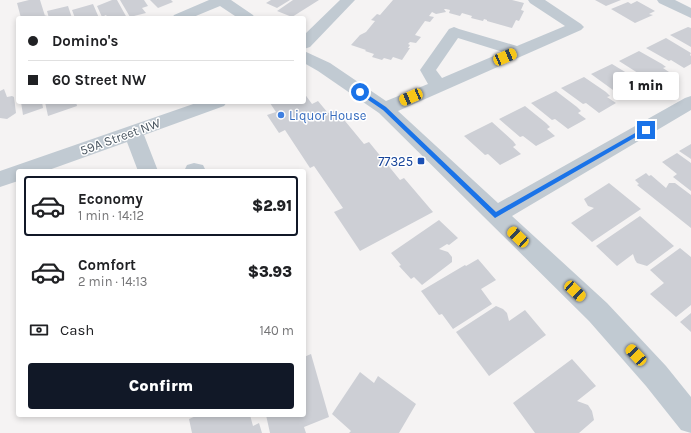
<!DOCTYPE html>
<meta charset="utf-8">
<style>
:root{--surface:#fff;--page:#f6f6f6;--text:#202124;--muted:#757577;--line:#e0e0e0;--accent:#111827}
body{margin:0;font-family:Karla,sans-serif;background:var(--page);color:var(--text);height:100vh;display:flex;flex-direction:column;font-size:15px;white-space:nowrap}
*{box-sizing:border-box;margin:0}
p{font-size:13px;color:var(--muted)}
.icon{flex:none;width:22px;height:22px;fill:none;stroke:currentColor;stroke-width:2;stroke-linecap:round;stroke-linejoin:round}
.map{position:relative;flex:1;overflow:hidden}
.drawer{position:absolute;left:16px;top:169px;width:290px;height:248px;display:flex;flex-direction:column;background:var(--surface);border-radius:4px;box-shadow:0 2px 6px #0003}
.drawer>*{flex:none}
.hud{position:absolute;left:16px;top:16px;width:290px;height:88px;border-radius:4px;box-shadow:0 2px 6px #0003;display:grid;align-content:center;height:88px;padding:0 12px;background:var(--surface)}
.end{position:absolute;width:18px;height:18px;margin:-9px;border:5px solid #1a73e8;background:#fff;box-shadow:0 0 0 2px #fff}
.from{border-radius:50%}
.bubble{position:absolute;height:28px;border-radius:4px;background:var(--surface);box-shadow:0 2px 6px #0003;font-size:13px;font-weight:800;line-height:28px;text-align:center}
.car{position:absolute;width:12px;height:24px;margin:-12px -6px;border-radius:5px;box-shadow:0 0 3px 1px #0007;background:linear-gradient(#f5c518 24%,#345 0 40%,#f5c518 0 76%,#345 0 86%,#f5c518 0)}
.hud b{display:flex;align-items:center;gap:14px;height:38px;font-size:15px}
.hud b+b{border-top:1px solid var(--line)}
.hud i{width:10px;height:10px;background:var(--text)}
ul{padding:7px 0 0;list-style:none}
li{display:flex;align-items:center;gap:12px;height:60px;margin:0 8px 6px;padding:0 4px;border:2px solid transparent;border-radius:4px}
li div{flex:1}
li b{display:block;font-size:15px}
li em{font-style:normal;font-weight:800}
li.on{border-color:var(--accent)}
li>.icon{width:36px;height:36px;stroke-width:1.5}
.pay{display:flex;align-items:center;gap:10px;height:44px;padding:0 12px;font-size:15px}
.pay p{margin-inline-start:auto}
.button{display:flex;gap:8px;margin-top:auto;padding:8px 12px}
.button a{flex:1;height:46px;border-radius:4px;background:var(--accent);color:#fff;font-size:16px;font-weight:800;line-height:46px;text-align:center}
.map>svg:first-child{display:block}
.building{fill:#cdcfd5}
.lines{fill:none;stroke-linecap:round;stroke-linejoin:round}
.minor{fill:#c1cad2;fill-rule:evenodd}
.route{fill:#1a73e8}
.shop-dot{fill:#3f7fe0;stroke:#fff;stroke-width:1.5}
.transit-dot{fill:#1a4fb4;stroke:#fff;stroke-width:1.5}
.labels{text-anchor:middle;stroke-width:3;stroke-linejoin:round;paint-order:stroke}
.shop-label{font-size:13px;fill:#366cbe;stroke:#fff;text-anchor:start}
.street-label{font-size:13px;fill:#4a5661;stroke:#fff}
.transit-label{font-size:13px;fill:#164399;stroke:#fff;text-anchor:end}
</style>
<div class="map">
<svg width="691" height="433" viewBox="0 0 691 433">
<rect width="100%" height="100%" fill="#f5f3f3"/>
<path class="building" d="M29,0H40L45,16L46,15L47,18H21L17,3Z
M112,0H117L127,18H108L106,15L102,17L97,6Z
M120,0H144L148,6L142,8L146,13L130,17Z
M150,0H171L173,2L158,8Z
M271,0H290L277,8L266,3Z
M293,0H319L292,17L277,11Z
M393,0H512L524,3L521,10L524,11L519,21L516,20L512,28L487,21V20L484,19L483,21L471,18L472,16L462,13L460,16L449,13L450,10L446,9H444L446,12L436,14L432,12L429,16L434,17L430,22L425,21L415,35L421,37L416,43L410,42L408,44L410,45L408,48H410L402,60L393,57L391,60L384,58L382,60L372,57L374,54L365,51L366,50L351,45L360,35L366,32L375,21L371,20L377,14L380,15Z
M595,0H621L606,6Z
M637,1L655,11L649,14L653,15L635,23L611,9L628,2L631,4Z
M93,4L99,18H75L72,10Z
M68,6L72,18H49L47,11Z
M688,27L691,28V47L670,35Z
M666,38L691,53L690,55L691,56V64L684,68L671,60L669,61L646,48Z
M639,51L662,64L666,67L663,68L672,74L657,82L643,74L641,75L619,61Z
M612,64L635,78L638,81L636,83L645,89L628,97L615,88L613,90L591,74Z
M584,77L606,92L610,96L607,97L616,103L599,113L586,103L583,104L561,88Z
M4,89L7,97L12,96L14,97L16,113L7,119L0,118V91Z
M556,91L577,107L581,111L578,113L586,119L568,129L555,119L552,120L531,103Z
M304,93L312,104L318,101L328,113L336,110L364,144L369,142L400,180L404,178L433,212L360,251L334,212L343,208L314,166L310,168L285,130L279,133L267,115L276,112L270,103L273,102H304Z
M21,102H42L43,108L23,115Z
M45,102H76L77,106L48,116Z
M525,106L546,123L550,127L547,129L555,136L536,146L523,136L520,137L499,119Z
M492,122L513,141L516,145L513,147L521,154L500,165L488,154L485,155L464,136Z
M691,144V159L679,151Z
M677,153L691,163V191L673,177L677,174L662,162Z
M646,173L649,176L651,175L666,188L669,183H675L691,195V228L637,185L639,184L635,180Z
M609,183L641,209L592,242L571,223L594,208L588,206L584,199Z
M640,216L674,246L647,266L637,263L635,260L633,254L617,266L596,246Z
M439,220L458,238L449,245L447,244L439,249L448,252L452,257V262L422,285L414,277L411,279L399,266L401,265L391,253Z
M680,248L691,257V305L676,317L650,294L664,283L650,270Z
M478,259L496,280L481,289L492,304L453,329L442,314L439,315L421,291L465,265L466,266Z
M496,306L503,309L507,313L509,321L525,310L546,335L489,376L456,332Z
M691,313V332L680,322Z
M311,354L329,417L304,427L306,433H270L266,415H304V357Z
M572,359L596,386L577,401L588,405L592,411L594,420L579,433H535L513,403Z
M360,372L374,383L378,376L416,404L399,433H349L351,431L332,414Z
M198,415H250L253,426L259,423L262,433H192L189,419Z"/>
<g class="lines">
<path class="minor" d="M209,0H231L253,15L255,18H238L220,6L191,18H172L174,15Z
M340,0H355L310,47L304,49V35Z
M528,0H545L581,24L584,27L581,30L398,111L498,203L685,98L691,96V110L512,216L607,303L666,366L691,397V433L681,430L646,386L589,321L379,113L318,71L304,63V51L330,63L386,101L428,84L420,70L449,29L454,27L459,29L517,46L565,26L530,3ZM458,38L503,52L442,78L436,70Z
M657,0H675L691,8V18L659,3Z
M199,102H227L224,106L144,135L158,171H138L127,142L46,171H18V181L0,187V171Z
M194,163L203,165L206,171H184L187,165Z"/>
</g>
<path class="route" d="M358,91H362L386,107L496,212L644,128L648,130L495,218L383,110L358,93Z"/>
<circle class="shop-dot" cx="281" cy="115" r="4"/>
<rect class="transit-dot" x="417" y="157" width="8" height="8" rx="2"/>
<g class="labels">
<g class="shop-label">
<text x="289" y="120">Liquor House</text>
</g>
<g class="street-label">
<text transform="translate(120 136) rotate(-20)" y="5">59A Street NW</text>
</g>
<g class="transit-label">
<text x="413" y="166">77325</text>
</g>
</g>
</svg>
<i class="end from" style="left:360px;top:92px"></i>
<i class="end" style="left:646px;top:130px"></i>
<div class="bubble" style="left:613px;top:72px;width:66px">1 min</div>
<i class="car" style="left:505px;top:57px;rotate:67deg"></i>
<i class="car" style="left:411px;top:97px;rotate:247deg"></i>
<i class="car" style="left:518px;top:237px;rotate:313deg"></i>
<i class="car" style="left:575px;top:291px;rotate:133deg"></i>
<i class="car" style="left:636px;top:355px;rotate:317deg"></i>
<div class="hud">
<b><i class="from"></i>Domino's</b>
<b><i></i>60 Street NW</b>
</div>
<section class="drawer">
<ul>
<li class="on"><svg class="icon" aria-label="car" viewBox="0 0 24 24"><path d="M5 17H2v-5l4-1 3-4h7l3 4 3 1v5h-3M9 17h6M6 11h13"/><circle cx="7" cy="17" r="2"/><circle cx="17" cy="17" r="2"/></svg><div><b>Economy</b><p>1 min · 14:12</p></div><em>$2.91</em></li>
<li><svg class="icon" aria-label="car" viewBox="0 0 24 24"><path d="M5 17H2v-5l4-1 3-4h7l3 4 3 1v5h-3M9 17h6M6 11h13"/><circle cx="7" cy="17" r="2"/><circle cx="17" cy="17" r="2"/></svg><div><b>Comfort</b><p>2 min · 14:13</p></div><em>$3.93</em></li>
</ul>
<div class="pay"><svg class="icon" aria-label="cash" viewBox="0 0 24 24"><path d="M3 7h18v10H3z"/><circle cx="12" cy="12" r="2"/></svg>Cash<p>140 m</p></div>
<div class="button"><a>Confirm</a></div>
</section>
</div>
